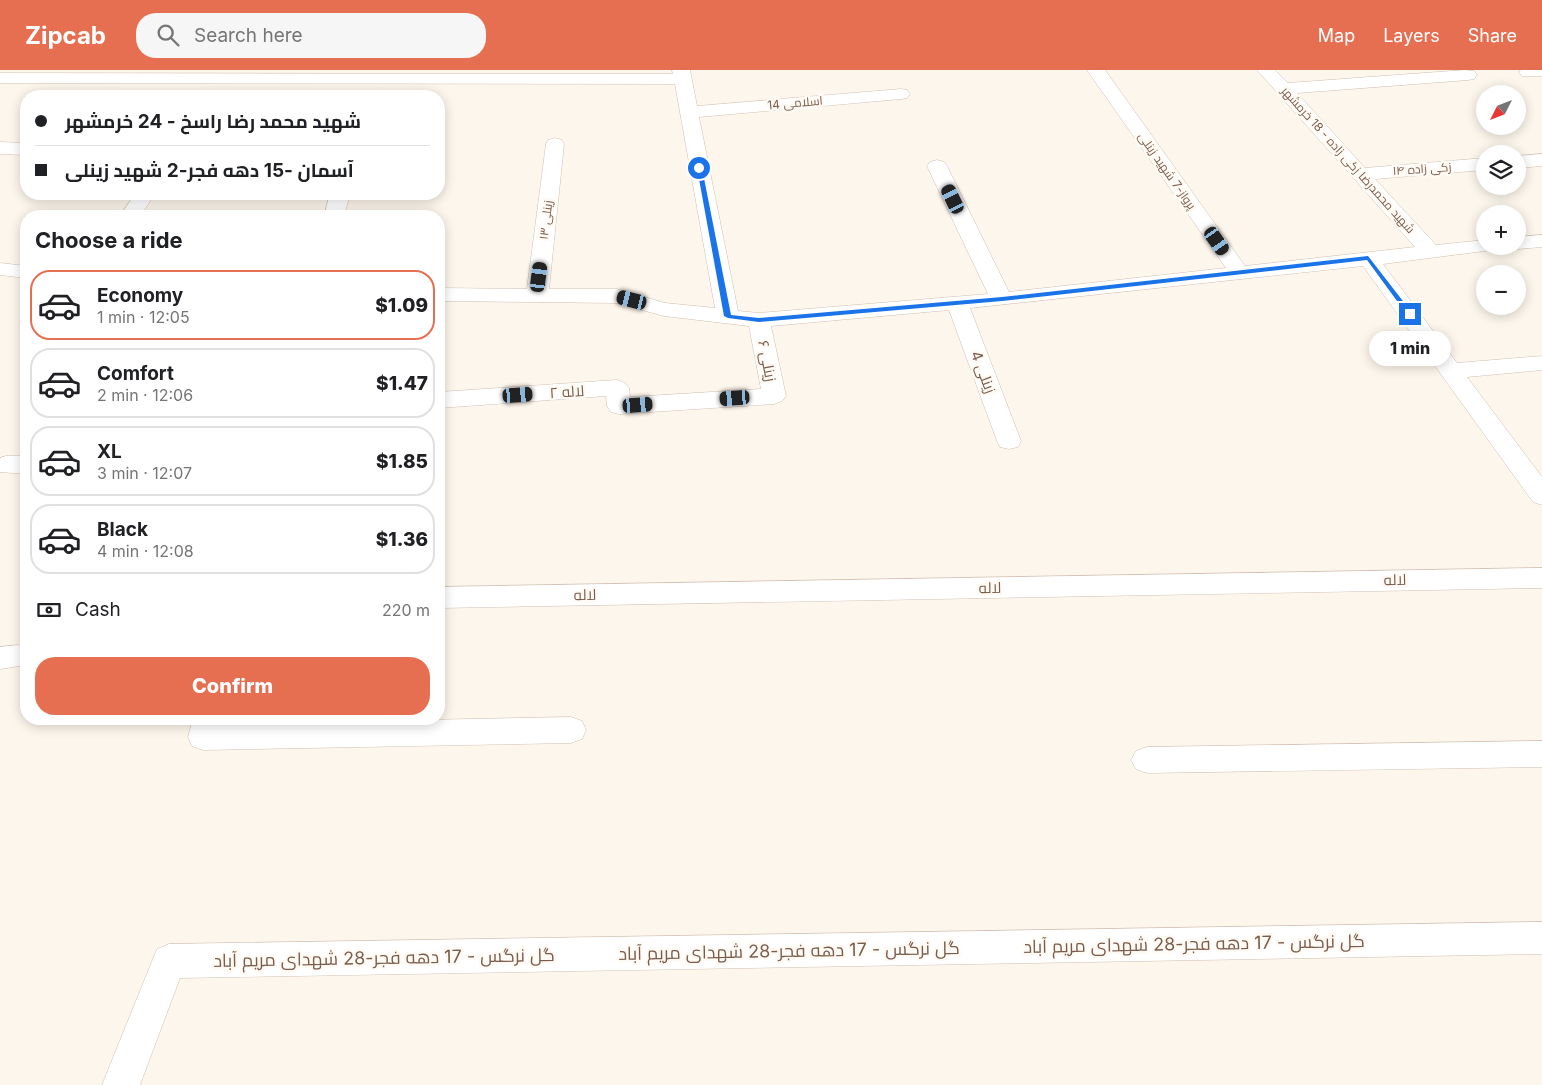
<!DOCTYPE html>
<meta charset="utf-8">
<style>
:root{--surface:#fff;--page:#f6f6f6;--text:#202124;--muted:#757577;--line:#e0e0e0;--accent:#e76f51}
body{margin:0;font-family:Inter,Cairo,sans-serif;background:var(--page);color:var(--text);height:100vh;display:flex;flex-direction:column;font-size:19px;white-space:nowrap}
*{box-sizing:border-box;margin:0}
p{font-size:16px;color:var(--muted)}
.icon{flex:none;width:28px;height:28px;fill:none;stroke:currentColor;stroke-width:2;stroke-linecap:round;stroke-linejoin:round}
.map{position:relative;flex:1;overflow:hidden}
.sheet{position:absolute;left:20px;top:140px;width:425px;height:515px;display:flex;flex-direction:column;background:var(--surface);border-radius:20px;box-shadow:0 2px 12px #0003}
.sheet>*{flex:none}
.guide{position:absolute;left:20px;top:20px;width:425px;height:110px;border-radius:20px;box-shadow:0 2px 12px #0003;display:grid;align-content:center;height:110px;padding:0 15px;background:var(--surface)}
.needle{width:32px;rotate:228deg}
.tools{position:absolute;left:1476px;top:15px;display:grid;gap:10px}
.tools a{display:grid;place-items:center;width:50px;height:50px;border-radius:50%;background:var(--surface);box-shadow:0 2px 12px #0003;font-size:25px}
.end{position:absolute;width:22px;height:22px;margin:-11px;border:6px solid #1a73e8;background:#fff;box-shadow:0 0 0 2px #fff}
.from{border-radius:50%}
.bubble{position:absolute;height:35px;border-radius:18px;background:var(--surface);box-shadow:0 2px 12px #0003;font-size:16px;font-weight:800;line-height:35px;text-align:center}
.car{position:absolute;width:15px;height:30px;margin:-15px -8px;border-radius:6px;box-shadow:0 0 4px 1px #0007;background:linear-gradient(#222 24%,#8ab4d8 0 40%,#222 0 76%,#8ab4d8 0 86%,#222 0)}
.guide b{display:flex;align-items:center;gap:18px;height:48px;font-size:19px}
.guide b+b{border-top:1px solid var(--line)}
.guide i{width:12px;height:12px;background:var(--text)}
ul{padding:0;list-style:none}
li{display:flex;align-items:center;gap:15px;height:70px;margin:0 10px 8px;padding:0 5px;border:2px solid var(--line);border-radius:20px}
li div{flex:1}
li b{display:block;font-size:19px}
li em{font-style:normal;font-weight:800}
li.selected{border-color:var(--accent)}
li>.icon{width:45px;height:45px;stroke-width:1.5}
h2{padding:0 15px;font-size:22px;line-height:60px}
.pay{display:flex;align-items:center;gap:12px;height:55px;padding:0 15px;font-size:19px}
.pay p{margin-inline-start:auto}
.button{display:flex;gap:10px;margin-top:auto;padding:10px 15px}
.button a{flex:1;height:58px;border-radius:20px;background:var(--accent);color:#fff;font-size:20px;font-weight:800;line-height:58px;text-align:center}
header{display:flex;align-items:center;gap:30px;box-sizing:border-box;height:70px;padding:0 25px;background:var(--accent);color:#fff}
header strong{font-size:24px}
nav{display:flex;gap:28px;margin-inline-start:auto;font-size:18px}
.search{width:350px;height:45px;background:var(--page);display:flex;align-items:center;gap:12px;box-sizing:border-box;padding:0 18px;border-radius:20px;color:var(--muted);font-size:19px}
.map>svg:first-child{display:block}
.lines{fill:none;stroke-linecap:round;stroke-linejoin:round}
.minor-casing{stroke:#d1beb0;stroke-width:1}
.minor{fill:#fff;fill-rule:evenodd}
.route{fill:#1a73e8}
.labels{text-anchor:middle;stroke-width:5;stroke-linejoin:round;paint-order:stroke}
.far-street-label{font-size:12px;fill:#7a5c4d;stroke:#fffaf3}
.street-label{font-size:15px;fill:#7a5c4d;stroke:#fffaf3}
.near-street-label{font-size:18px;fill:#7a5c4d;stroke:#fffaf3}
</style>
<header>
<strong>Zipcab</strong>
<div class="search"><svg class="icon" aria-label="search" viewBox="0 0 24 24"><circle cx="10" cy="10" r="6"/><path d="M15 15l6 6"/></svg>Search here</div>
<nav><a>Map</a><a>Layers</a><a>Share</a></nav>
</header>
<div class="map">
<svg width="1542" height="1015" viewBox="0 0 1542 1015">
<rect width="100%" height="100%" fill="#fdf6ec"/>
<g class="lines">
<g class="minor-casing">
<path id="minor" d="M672,0H690L697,36L901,19L907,20L910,24L907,28L901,29L699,47L738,241L759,243L988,224L927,96L930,92L937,90L944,92L947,96L1009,222L1226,198L1087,0H1105L1245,196L1415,177L1257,0H1275L1288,13L1465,0L1474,1L1477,5L1474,9L1468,10L1297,23L1365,98L1485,88V100L1375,109L1436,175L1485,170V176H1495L1492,180L1383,194L1457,293L1542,286V300L1467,307L1542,407V435L1533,432L1363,196L970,238L1021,371L1018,377L1009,379L1000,377L997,371L949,240L771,256L786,326L782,331L774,334L619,344L611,342L607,336L606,326L439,338V322L617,310L625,313L629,318L630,327L761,319L749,256L664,246L616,233L439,231V218L527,219L546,74L548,70L555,68L562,70L564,74L549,219H617L665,233L715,238L675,14L0,13V3L673,4Z
M1521,0H1542V6H1522L1519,2Z
M0,72L26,73V85L0,84Z
M1542,84V96L1518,98V86Z
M135,124H155L140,146H120Z
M330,124H350L344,146H324Z
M1542,165V177L1518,179L1510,176H1518V167Z
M0,193L26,196V208L0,205Z
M6,386H26V404L0,402V388Z
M1542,498V518L439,538V517Z
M18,575L26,577V595L0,599V577Z
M571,647L582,651L586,660L582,669L571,673L203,680L192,676L188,667L193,649H223L222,654Z
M1542,671V697L1147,703L1136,699L1131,690L1136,681L1147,677Z
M1542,852V884L180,908L140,1015H102L157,879L169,874Z"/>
</g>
<use href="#minor" class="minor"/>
</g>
<path class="route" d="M699,96L702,98L731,245L759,248L1002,227L1368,186L1413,244L1408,246L1367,190L1002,231L759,252L728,248L724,246L697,98Z"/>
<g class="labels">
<g class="far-street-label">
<text transform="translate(795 33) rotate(-5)" y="4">اسلامی 14</text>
<text transform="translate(1348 90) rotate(48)" y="4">شهید محمدرضا زکی زاده - 18 خرمشهر</text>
<text transform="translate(1422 99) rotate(-4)" y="4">زکی زاده ۱۴</text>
<text transform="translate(1167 101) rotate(55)" y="4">پرواز-7 شهید زینلی</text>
<text transform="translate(546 150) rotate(-83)" y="4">زینلی ۱۳</text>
</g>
<g class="street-label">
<text transform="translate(767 291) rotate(79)" y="5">زینلی ۶</text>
<text transform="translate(983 302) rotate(69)" y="5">زینلی 4</text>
<text transform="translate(567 322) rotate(-4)" y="5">لاله ۲</text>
<text transform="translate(1395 510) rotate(-1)" y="5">لاله</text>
<text transform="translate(990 518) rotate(-1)" y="5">لاله</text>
<text transform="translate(585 525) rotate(-1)" y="5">لاله</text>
</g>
<g class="near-street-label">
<text transform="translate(1194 874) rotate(-1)" y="6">گل نرگس - 17 دهه فجر-28 شهدای مریم آباد</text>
<text transform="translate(789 881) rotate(-1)" y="6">گل نرگس - 17 دهه فجر-28 شهدای مریم آباد</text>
<text transform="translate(384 888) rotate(-1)" y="6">گل نرگس - 17 دهه فجر-28 شهدای مریم آباد</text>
</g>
</g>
</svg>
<div class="tools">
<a><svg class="needle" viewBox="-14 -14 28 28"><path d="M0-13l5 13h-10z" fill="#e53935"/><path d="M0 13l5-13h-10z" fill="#757577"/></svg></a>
<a><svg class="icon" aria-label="layers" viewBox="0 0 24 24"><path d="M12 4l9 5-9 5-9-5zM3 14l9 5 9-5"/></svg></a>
<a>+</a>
<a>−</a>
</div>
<i class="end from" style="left:699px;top:98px"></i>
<i class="end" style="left:1410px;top:244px"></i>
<div class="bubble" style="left:1369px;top:261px;width:82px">1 min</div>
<i class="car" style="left:953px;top:129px;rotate:334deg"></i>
<i class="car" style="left:1217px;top:171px;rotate:145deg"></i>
<i class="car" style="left:539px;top:207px;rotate:7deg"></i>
<i class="car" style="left:632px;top:230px;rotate:284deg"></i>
<i class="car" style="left:518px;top:325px;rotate:86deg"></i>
<i class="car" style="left:735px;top:328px;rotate:266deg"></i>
<i class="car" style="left:638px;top:335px;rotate:86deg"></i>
<div class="guide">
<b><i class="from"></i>شهید محمد رضا راسخ - 24 خرمشهر</b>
<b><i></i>آسمان -15 دهه فجر-2 شهید زینلی</b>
</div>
<section class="sheet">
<h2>Choose a ride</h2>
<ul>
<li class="selected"><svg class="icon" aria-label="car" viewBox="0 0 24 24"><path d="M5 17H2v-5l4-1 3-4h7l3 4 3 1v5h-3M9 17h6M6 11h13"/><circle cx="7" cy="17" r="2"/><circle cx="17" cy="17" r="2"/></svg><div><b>Economy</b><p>1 min · 12:05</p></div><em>$1.09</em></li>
<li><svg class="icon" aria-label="car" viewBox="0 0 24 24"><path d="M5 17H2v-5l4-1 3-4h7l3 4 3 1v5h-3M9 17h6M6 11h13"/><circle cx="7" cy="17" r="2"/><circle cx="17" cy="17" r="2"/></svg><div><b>Comfort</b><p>2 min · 12:06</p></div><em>$1.47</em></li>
<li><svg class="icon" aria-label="car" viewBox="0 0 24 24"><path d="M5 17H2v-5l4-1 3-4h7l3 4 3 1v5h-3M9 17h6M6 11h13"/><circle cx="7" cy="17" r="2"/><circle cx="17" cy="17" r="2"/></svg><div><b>XL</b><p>3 min · 12:07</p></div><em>$1.85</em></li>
<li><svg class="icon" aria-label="car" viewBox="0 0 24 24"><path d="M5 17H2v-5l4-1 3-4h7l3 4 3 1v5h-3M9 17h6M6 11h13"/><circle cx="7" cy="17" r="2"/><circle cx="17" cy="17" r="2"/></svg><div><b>Black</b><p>4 min · 12:08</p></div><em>$1.36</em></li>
</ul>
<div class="pay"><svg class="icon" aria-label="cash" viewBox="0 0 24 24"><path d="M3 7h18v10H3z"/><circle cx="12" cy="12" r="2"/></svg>Cash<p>220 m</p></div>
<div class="button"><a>Confirm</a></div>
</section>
</div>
